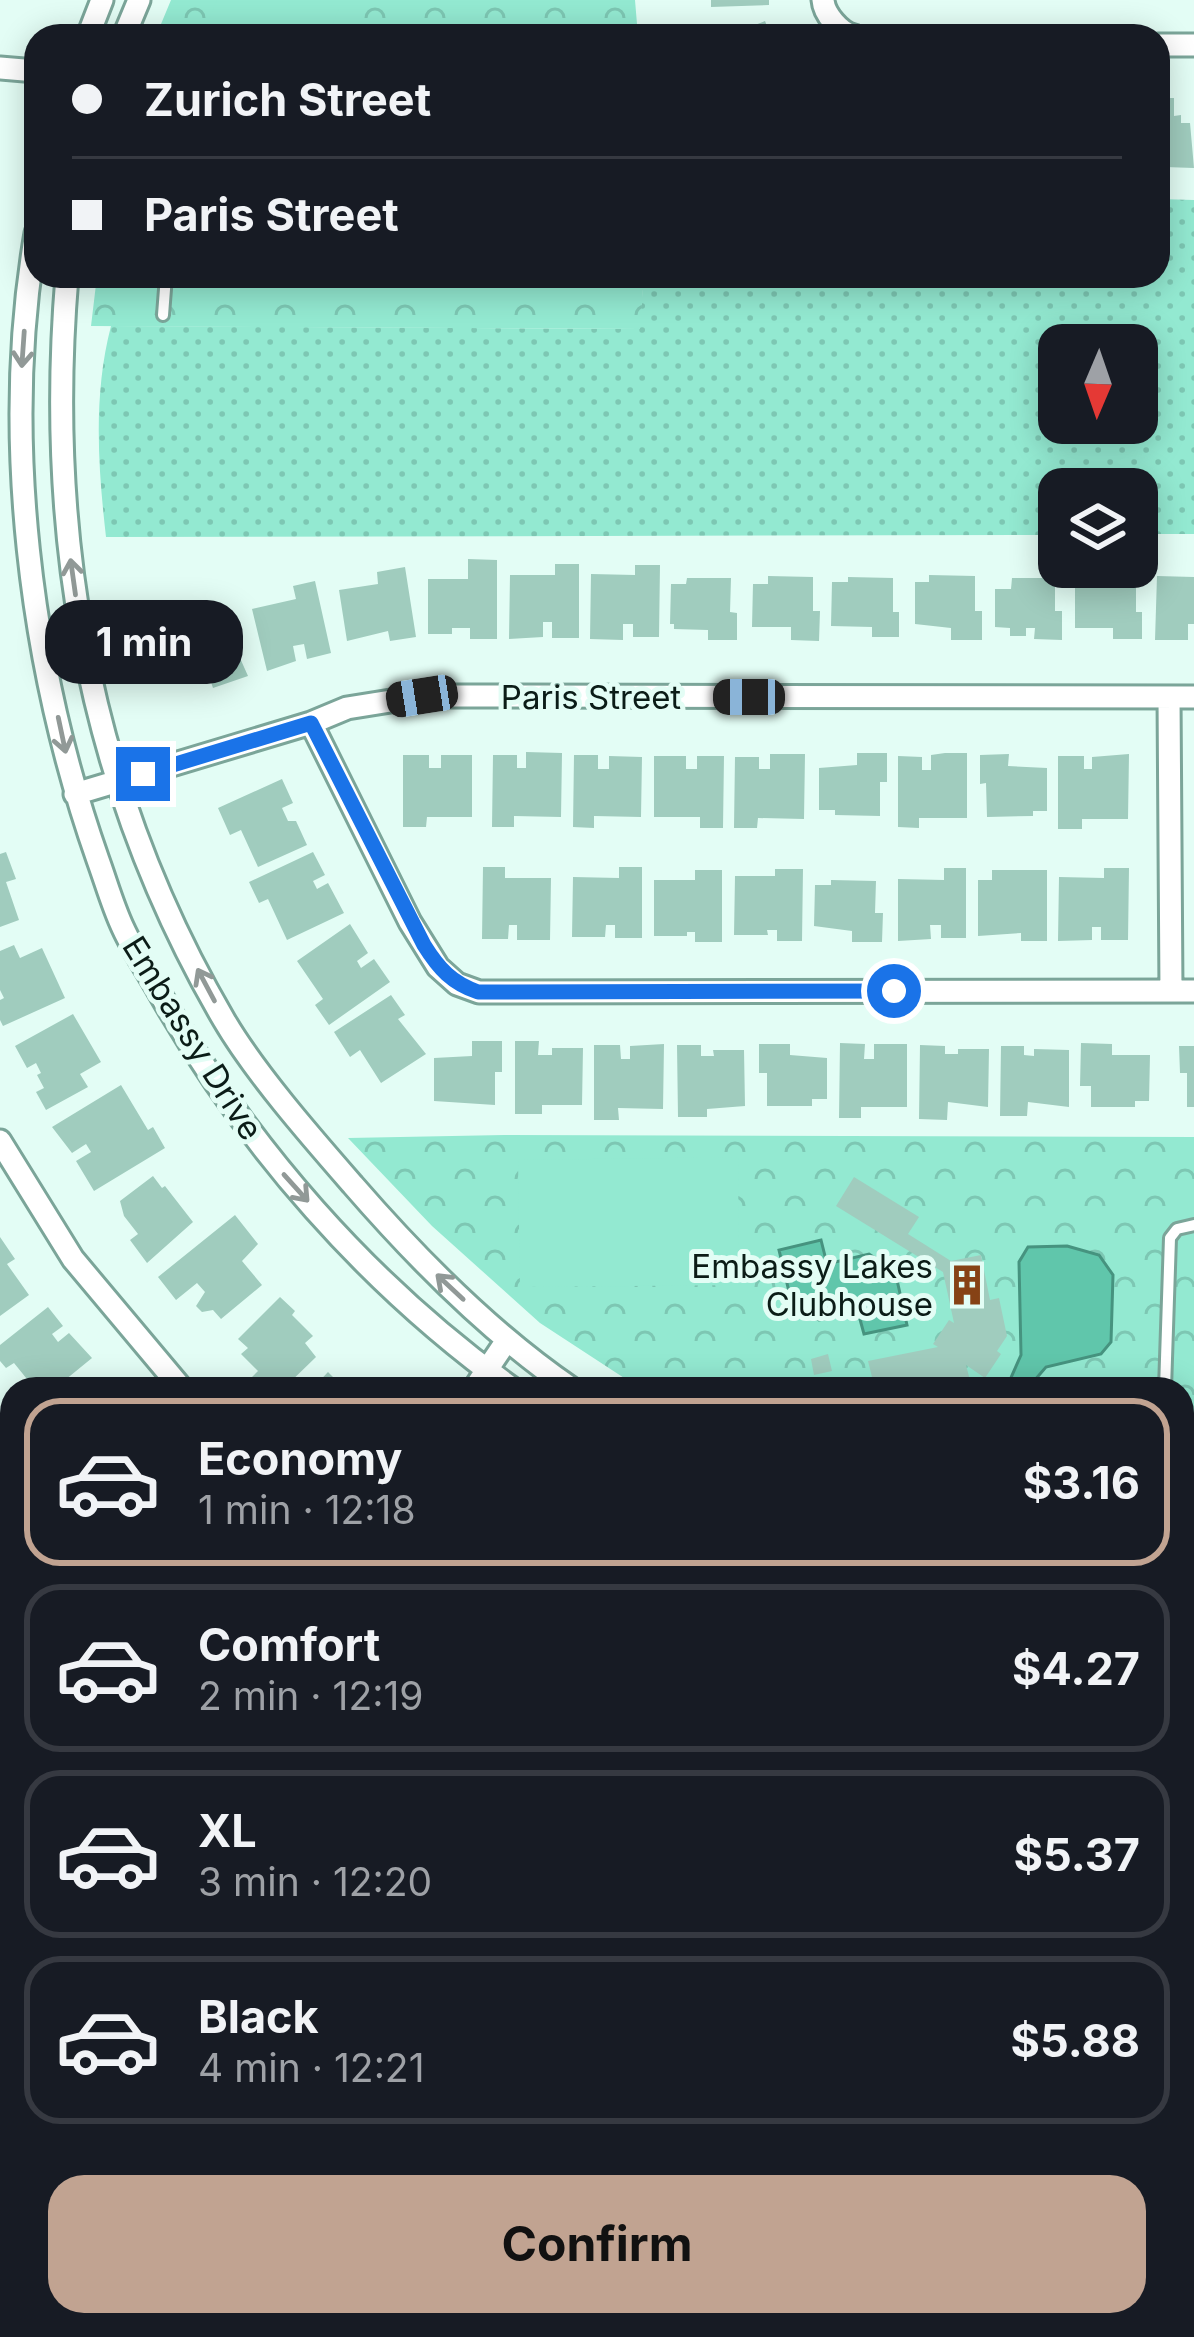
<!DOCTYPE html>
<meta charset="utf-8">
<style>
:root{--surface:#171b24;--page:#20242c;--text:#f1f3f6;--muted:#9ea1a6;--line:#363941;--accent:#c1a391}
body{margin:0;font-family:Inter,sans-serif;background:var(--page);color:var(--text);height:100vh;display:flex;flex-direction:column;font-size:45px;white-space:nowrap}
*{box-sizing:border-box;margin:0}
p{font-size:39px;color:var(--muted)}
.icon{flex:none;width:66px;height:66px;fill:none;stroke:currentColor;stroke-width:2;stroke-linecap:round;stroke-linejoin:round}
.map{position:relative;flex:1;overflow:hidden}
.side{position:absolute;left:0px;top:1377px;width:1194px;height:960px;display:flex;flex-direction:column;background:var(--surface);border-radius:36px 36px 0 0;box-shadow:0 6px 30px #0003}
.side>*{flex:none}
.banner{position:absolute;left:24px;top:24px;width:1146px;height:264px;border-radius:36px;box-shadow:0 6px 30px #0003;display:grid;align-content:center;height:264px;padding:0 48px;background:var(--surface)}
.needle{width:78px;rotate:182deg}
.tools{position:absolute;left:1038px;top:324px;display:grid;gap:24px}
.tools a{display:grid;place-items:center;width:120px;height:120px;border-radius:24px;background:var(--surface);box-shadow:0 6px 30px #0003;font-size:60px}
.end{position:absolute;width:54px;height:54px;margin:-27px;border:15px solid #1a73e8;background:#fff;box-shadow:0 0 0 6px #fff}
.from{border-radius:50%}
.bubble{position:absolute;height:84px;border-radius:36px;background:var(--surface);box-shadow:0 6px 30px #0003;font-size:39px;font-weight:700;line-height:84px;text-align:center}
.car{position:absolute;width:36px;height:72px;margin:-36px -18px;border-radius:15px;box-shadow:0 0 9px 3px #0007;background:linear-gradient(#222 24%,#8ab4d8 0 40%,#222 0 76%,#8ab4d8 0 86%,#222 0)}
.banner b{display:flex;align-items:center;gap:42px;height:114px;font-size:45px}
.banner b+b{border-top:3px solid var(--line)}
.banner i{width:30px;height:30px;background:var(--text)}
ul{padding:21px 0 0;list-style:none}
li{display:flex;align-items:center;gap:36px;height:168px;margin:0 24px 18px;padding:0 24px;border:6px solid var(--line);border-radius:36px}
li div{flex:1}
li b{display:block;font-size:45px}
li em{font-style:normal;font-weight:700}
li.current{border-color:var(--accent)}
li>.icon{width:108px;height:108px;stroke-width:1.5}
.button{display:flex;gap:24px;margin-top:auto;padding:24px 48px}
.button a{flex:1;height:138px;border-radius:36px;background:var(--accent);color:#111;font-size:48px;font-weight:700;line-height:138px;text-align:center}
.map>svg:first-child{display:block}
.grass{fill:url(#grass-dots);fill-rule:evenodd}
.park{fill:url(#park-crowns)}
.garden{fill:#93e9d1}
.water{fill:#60c6ab;stroke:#46937f;stroke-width:3}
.building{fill:#a0ccbe}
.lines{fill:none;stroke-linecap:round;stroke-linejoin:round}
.lane-casing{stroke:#7ba599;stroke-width:16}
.street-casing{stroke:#7ba599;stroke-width:27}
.lane{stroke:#fff;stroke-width:10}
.street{stroke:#fff;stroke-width:21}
.oneway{stroke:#919997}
.route{stroke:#1a73e8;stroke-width:15}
.labels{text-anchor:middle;stroke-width:10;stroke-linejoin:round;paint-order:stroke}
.street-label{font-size:33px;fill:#0b1c17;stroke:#e3fdf5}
.poi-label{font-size:33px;fill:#0b1c17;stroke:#e3fdf5;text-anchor:end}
</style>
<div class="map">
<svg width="1194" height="2337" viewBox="0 0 1194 2337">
<defs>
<pattern id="grass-dots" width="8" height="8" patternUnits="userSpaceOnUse" patternTransform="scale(3)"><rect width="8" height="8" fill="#93e9d1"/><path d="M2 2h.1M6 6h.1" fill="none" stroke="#7dc7b3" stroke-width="1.8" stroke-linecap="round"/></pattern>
<pattern id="park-crowns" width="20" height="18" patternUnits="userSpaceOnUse" patternTransform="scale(3)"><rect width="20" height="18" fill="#93e9d1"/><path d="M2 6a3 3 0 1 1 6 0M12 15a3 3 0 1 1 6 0" fill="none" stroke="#7dc7b3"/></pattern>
</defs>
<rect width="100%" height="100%" fill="#e3fdf5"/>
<path class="grass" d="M1158,199L1194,200V534H1137V489H1059V535L106,537C98,467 93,395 111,326L639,329L644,276H1158ZM1059,345H1137V423H1059Z"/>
<path class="park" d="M171,0H635L638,36H156Z
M97,276H644L640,329L91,326Z
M504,1135L1194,1137V1550H1182V1389H641L540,1323L432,1226L348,1138Z"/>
<path class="garden" d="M217,0H318L339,8L328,36H231L206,26Z
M738,1157L739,1285L520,1287L518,1160Z"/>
<path class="water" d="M821,1240L827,1264L869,1254L895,1271L907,1325L864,1334L858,1312L819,1320L792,1304L779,1250Z
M1067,1246L1099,1255L1113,1275L1111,1342L1101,1354L1046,1367L1027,1389H1006L1021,1355L1019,1262L1028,1247Z
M0,1901L12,1911V2325H896L900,2328L899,2337H0Z"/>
<path class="building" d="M711,0H769V5L711,7Z
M765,21L771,36H726Z
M1158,98H1174V116L1181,115V123H1190L1194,168L1165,167V157H1158Z
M468,559L497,560V639H470V628H452V634H428V579H468Z
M555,564H579V638H552V622H543V637L509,639L510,575H555Z
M635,565H660L659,637H633V624H623V640L590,639L591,574L635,575Z
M405,567L416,637L390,641L388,631L347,641L339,590L378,584L377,572Z
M929,575L975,576V611H982V640H951V628L915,624V582H929Z
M768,576L813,577V611H820L819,641L791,640V627H752L753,584H768Z
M1157,576L1194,577V624H1188V640H1155Z
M848,577L893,578V612H899V637H872V627L831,626L832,582H848Z
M687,578H731L730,612L737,613V640H708V630L674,629V624H670L671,584H686Z
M1012,578H1055V611H1062V640L1034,639L1035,628H1026V636H1010V628L995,627V589H1011Z
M1091,578H1136V612H1142V639H1113V628H1075V585H1091Z
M315,581L331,653L307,659L304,644L293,646L296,661L267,671L252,609L296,599L293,586Z
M223,620L248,676L213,688L209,676L182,683L168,643Z
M526,752L562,753L561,817L514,816V827H492L493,755H517V768H526Z
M857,753H887V782H880V816L835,815V810H819V768L857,765Z
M945,753H967V818H919V828L898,827V756L922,757V770H931V755Z
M770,754H805L804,819L758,818L757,828H734L735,757H759V769H770Z
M1009,754L1008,766L1047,768V811H1033V816L987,817L986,783L980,784V755Z
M1129,754L1128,819H1082V829H1058V756H1084V769H1092V757Z
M403,755H429V768H441V755H472V817H427L426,827H403Z
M574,755H598V769H609V756L642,757L641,817L594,816V828L573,827Z
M654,756H686V769H697V756H724L723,828H700V817H654Z
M282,779L293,803L282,808L288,821H296L307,845L258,867L241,830L230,835L218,808Z
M6,852L16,879L6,882L19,920L0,927V854Z
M313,852L325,875L313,881L317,889L328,883L344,913L287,940L268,899L259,903L249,882Z
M483,867H505V878H551L550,940H517V925H509L508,939H482Z
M619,867H642V938H615V925H606L605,937H572L573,877L619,878Z
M944,868H966V938H941V925H930L931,939L898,941V879L944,880Z
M1104,868H1129L1128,940H1101V927H1092V940L1058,941L1059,877L1104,878Z
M775,869H803L802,941H777V930H767L768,935H734L735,876H775Z
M695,870H722V942H695V932H687V936H654V880H695Z
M992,870H1047V941H1021V933L978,936V880H992Z
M831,880L876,881L875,913H883L882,942H852V931L814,926L815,885H831Z
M350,924L368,953L357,961L361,968L374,959L390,982L329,1025L315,1005L323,999L297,961Z
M14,945L20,958L42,948L65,998L3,1026L0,1020V1000L4,998L0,990V951Z
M391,995L405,1015L398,1019L426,1054L381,1083L360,1050L350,1057L334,1032Z
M73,1014L101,1062L80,1074L88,1087L46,1110L36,1092L44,1088L37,1075L41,1073L36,1063L27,1068L15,1046Z
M472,1041H502V1072H495V1105L434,1101V1058L472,1056Z
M515,1041H539L538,1055H552V1048H583L582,1105H542V1114H515Z
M840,1043L865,1044L864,1059H874V1044H907V1107H861V1118H839Z
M1081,1043L1112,1044V1055H1150L1149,1101H1135V1107H1091V1086H1080Z
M664,1044L663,1109L618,1108L619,1120H594V1045H620L621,1059H630V1046Z
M759,1044H790V1055L827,1058V1099H812V1106H767V1073H759Z
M677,1045H701V1056H714L713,1050H744L745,1106L707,1109V1117H678Z
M920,1045L945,1046V1054H958V1049H989L988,1107L948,1102L947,1120L919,1119Z
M1001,1046H1024V1055L1034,1056V1049L1069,1050V1107L1028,1102L1027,1116H1000Z
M1179,1046H1194V1107H1187V1073H1180Z
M121,1085L148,1130L153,1127L165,1148L94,1191L76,1161L91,1152L86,1144L72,1153L52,1127Z
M153,1176L162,1188L165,1186L193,1222L147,1263L130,1240L138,1234L124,1216L120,1201Z
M854,1177L919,1217L908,1234L951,1261L981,1255L990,1300L999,1298L1007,1336L997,1351L1001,1354L985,1378L966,1365L972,1388L875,1389L868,1361L938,1347L933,1344L949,1320L954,1323L943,1272L836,1206Z
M235,1215L258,1244L242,1261L262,1285L221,1319L213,1310L202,1312L196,1306L205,1292L197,1283L176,1300L158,1277Z
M0,1237L15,1259L7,1264L29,1295L0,1316Z
M280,1297L295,1311L292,1315L313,1336L305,1343L316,1357L283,1389H261L250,1379L258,1371L241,1354L248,1348L238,1339Z
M48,1307L63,1326L52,1334L58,1342L69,1333L92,1358L54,1389H35L14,1363L6,1368L0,1361V1345Z
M828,1354L832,1371L814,1375L811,1359Z
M328,1372L338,1382L342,1379L353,1389H312Z
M12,1471V1562L0,1573V1482Z
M0,1759L9,1766L12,1763V1806L0,1820Z"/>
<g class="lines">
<g class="lane-casing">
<path id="lane" d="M163,315L166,276
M1165,1389L1170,1238L1177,1229L1194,1225
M1182,1437H1194"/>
</g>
<g class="street-casing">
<path id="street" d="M823,0C824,14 840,33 854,36
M88,36L102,0
M124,36L139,0
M1158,45H1194
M0,68L36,71
M36,233C1,435 30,667 98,860C106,882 113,907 123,928C133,950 147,971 159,992C247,1147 368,1285 513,1389
M67,276C45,538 90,791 224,1020C255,1073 312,1138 353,1185C418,1260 490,1333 572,1389
M1169,697L1171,990
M311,723L410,922L438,967L457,984L479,992L1194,991
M75,794L311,723L347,708L422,696L1194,697
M0,1141L73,1259L182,1389
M474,1389L507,1340
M1182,1585L1194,1586
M1182,1618L1194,1619
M0,1660L12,1672
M1182,2093L1194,1994
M1017,2337L1026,2325
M1065,2337L1074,2325"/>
</g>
<use href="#lane" class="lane"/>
<use href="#street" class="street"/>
</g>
<defs><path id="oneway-shaft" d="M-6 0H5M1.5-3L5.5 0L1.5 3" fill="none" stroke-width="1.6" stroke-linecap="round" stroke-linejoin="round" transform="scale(3)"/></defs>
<g class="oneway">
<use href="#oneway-shaft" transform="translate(23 349) rotate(94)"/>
<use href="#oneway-shaft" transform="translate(73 577) rotate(-98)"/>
<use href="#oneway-shaft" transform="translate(62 735) rotate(78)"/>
<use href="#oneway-shaft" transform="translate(206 985) rotate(-118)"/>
<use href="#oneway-shaft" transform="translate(296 1188) rotate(48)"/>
<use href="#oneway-shaft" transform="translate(450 1287) rotate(-137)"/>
</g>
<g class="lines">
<path class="route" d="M143,774L311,723L424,945C439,969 452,983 478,992L894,991"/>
</g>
<defs>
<g id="building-bare" transform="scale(3.24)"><path d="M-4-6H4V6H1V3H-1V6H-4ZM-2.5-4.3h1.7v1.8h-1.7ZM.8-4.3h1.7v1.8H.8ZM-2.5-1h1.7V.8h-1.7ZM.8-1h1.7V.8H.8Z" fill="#864215" stroke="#e3fdf5" stroke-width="2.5" paint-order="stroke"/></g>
</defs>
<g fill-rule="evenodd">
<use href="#building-bare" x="967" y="1285"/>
</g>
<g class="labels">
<g class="street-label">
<text x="591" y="709">Paris Street</text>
<text transform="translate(193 1038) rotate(58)" y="12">Embassy Drive</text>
</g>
<g class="poi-label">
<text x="933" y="1278">Embassy Lakes<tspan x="933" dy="38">Clubhouse</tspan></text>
</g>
</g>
</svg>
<div class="tools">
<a><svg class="needle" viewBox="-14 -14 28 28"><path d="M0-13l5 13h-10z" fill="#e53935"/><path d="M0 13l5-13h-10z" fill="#9ea1a6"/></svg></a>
<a><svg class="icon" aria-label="layers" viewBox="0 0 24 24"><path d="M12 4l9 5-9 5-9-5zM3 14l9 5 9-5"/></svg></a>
</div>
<i class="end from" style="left:894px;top:991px"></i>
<i class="end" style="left:143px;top:774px"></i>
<div class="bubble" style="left:45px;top:600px;width:198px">1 min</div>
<i class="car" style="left:422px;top:696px;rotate:261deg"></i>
<i class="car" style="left:749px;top:697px;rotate:270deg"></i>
<div class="banner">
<b><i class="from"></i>Zurich Street</b>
<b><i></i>Paris Street</b>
</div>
<section class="side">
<ul>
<li class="current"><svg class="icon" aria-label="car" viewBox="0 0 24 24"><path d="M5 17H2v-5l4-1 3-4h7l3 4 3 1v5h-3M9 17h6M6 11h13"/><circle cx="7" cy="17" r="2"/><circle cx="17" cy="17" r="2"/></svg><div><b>Economy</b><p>1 min · 12:18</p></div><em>$3.16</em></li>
<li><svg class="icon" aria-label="car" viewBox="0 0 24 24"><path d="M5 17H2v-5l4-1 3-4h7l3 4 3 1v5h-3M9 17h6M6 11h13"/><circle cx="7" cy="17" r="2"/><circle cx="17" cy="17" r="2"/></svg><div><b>Comfort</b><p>2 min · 12:19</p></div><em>$4.27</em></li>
<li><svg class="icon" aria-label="car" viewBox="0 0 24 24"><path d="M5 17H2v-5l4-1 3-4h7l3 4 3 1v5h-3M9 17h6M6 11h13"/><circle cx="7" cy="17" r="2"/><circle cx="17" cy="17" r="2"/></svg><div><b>XL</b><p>3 min · 12:20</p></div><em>$5.37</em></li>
<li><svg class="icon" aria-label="car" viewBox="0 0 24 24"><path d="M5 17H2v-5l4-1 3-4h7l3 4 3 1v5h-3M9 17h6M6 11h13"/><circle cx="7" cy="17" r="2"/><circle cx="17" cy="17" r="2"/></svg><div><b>Black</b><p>4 min · 12:21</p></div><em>$5.88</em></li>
</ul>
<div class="button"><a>Confirm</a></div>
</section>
</div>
